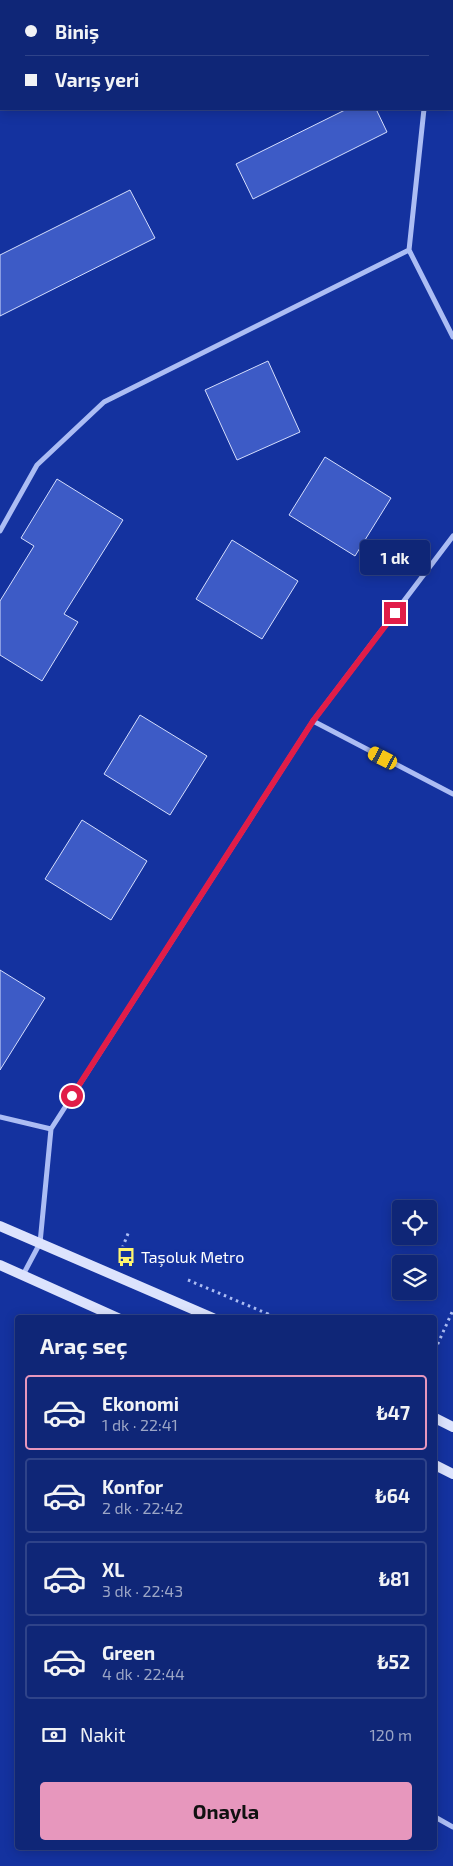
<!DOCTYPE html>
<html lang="tr">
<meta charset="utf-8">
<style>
:root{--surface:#0f2677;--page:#1d327f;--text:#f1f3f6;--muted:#9ba5c6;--line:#2f4389;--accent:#e797bd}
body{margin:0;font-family:"Exo 2",sans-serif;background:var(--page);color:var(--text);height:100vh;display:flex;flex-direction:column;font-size:19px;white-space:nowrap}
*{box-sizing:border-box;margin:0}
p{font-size:16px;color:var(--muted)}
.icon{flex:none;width:28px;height:28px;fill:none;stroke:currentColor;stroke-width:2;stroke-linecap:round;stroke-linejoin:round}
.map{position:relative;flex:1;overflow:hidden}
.side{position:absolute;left:15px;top:1315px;width:422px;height:535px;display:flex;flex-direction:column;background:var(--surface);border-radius:5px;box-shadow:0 2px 12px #0003,0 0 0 1px var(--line)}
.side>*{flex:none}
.guide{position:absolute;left:0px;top:0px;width:454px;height:110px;box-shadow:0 2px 12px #0003,0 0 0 1px var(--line);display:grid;align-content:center;height:110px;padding:0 25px;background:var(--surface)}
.tools{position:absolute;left:392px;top:1200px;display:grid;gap:10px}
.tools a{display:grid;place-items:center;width:45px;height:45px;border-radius:5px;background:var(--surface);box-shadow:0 2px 12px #0003,0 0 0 1px var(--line);font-size:25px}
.end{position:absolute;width:22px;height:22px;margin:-11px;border:6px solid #e11d48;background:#fff;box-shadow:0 0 0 2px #fff}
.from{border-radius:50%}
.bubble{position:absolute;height:35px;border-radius:5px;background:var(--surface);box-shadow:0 2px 12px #0003,0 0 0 1px var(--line);font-size:16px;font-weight:700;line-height:35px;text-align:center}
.car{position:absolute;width:15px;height:30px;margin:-15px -8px;border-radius:6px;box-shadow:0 0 4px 1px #0007;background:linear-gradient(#f5c518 24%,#345 0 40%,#f5c518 0 76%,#345 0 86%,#f5c518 0)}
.guide b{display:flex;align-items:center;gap:18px;height:48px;font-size:19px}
.guide b+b{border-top:1px solid var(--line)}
.guide i{width:12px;height:12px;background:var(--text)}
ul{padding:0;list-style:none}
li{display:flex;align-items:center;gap:15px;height:75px;margin:0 10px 8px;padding:0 15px;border:2px solid var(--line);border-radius:5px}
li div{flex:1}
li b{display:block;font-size:19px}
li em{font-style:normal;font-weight:700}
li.active{border-color:var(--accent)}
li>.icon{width:45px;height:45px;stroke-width:1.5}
h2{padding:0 25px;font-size:22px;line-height:60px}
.pay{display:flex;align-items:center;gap:12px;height:55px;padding:0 25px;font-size:19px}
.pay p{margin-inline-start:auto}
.button{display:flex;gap:10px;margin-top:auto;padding:10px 25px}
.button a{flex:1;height:58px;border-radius:5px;background:var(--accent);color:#111;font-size:20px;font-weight:700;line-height:58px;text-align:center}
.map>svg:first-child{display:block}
.building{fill:#3d5bc6;stroke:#d5defd}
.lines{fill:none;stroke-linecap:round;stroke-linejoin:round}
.path{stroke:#acbdf4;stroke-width:3;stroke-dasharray:2.5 4;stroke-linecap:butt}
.minor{stroke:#acbdf4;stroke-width:5}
.secondary{stroke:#dce3fd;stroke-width:10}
.route{stroke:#e11d48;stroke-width:6}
.labels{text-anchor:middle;stroke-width:5;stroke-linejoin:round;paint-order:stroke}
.poi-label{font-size:16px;fill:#fff;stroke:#14329f;text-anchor:start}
</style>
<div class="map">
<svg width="453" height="1866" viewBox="0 0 453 1866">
<rect width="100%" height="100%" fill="#14329f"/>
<path class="building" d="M347,109H376L387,132L253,199L236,164Z
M130,190L155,238L0,316V255Z
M268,361L300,432L237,460L205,390Z
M325,457L391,498L355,556L289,515Z
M57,479L123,520L64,614L78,622L42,681L0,655V601L34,546L21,538Z
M232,540L298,581L262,639L196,599Z
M140,715L207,756L170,815L104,774Z
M82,820L147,861L111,920L45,879Z
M0,970L45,998L0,1070Z"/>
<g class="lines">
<path class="path" d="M120,1254L129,1231
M188,1280L268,1314L270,1318
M435,1350L453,1310"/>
<path class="minor" d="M198,1L201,0
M436,1V0
M0,90L1,89
M424,109L409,250L453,337
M0,531L37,465L104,402L409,250
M313,721L453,794
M0,1117L51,1129
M23,1275L40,1243L51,1129L313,721L453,536
M435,1817L453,1827"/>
<path class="secondary" d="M0,1226L213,1318
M0,1265L118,1318
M435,1418L453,1427
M435,1465L453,1474"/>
</g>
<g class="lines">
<path class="route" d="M72,1096L313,721L395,613"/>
</g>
<defs>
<g id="bus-bare" transform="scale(1.5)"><path d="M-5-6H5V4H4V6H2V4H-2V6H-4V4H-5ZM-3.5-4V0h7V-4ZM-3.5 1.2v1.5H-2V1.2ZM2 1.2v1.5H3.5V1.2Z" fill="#fff56f" stroke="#14329f" stroke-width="2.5" paint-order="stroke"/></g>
</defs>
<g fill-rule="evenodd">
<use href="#bus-bare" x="126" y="1257"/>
</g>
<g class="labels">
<g class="poi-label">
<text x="141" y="1263">Taşoluk Metro</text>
</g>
</g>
</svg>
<div class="tools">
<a><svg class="icon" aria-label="locate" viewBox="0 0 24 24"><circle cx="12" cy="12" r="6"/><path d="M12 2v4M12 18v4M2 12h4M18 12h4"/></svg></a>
<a><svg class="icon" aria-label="layers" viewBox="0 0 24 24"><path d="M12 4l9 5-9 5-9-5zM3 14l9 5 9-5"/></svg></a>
</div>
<i class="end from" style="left:72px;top:1096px"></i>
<i class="end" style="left:395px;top:613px"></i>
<div class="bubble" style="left:360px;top:540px;width:70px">1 dk</div>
<i class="car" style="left:383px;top:758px;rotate:297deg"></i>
<div class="guide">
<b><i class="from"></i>Biniş</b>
<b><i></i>Varış yeri</b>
</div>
<section class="side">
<h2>Araç seç</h2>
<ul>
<li class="active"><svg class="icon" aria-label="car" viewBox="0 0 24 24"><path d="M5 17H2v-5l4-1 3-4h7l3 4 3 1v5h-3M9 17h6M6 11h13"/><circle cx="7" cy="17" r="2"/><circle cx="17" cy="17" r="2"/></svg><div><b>Ekonomi</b><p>1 dk · 22:41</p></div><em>₺47</em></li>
<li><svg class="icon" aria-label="car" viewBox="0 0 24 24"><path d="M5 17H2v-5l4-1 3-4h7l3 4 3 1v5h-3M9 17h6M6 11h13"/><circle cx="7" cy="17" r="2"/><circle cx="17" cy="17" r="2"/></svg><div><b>Konfor</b><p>2 dk · 22:42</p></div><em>₺64</em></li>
<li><svg class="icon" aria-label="car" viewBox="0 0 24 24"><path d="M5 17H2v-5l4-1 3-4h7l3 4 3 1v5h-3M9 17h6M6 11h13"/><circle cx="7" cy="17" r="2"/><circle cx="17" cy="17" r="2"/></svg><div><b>XL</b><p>3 dk · 22:43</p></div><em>₺81</em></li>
<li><svg class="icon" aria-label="car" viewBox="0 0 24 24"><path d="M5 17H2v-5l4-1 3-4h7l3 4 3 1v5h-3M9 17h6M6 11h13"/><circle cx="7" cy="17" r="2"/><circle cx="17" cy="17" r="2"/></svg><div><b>Green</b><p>4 dk · 22:44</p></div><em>₺52</em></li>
</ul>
<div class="pay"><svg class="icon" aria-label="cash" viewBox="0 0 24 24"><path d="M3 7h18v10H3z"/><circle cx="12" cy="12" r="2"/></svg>Nakit<p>120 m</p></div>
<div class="button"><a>Onayla</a></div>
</section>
</div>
